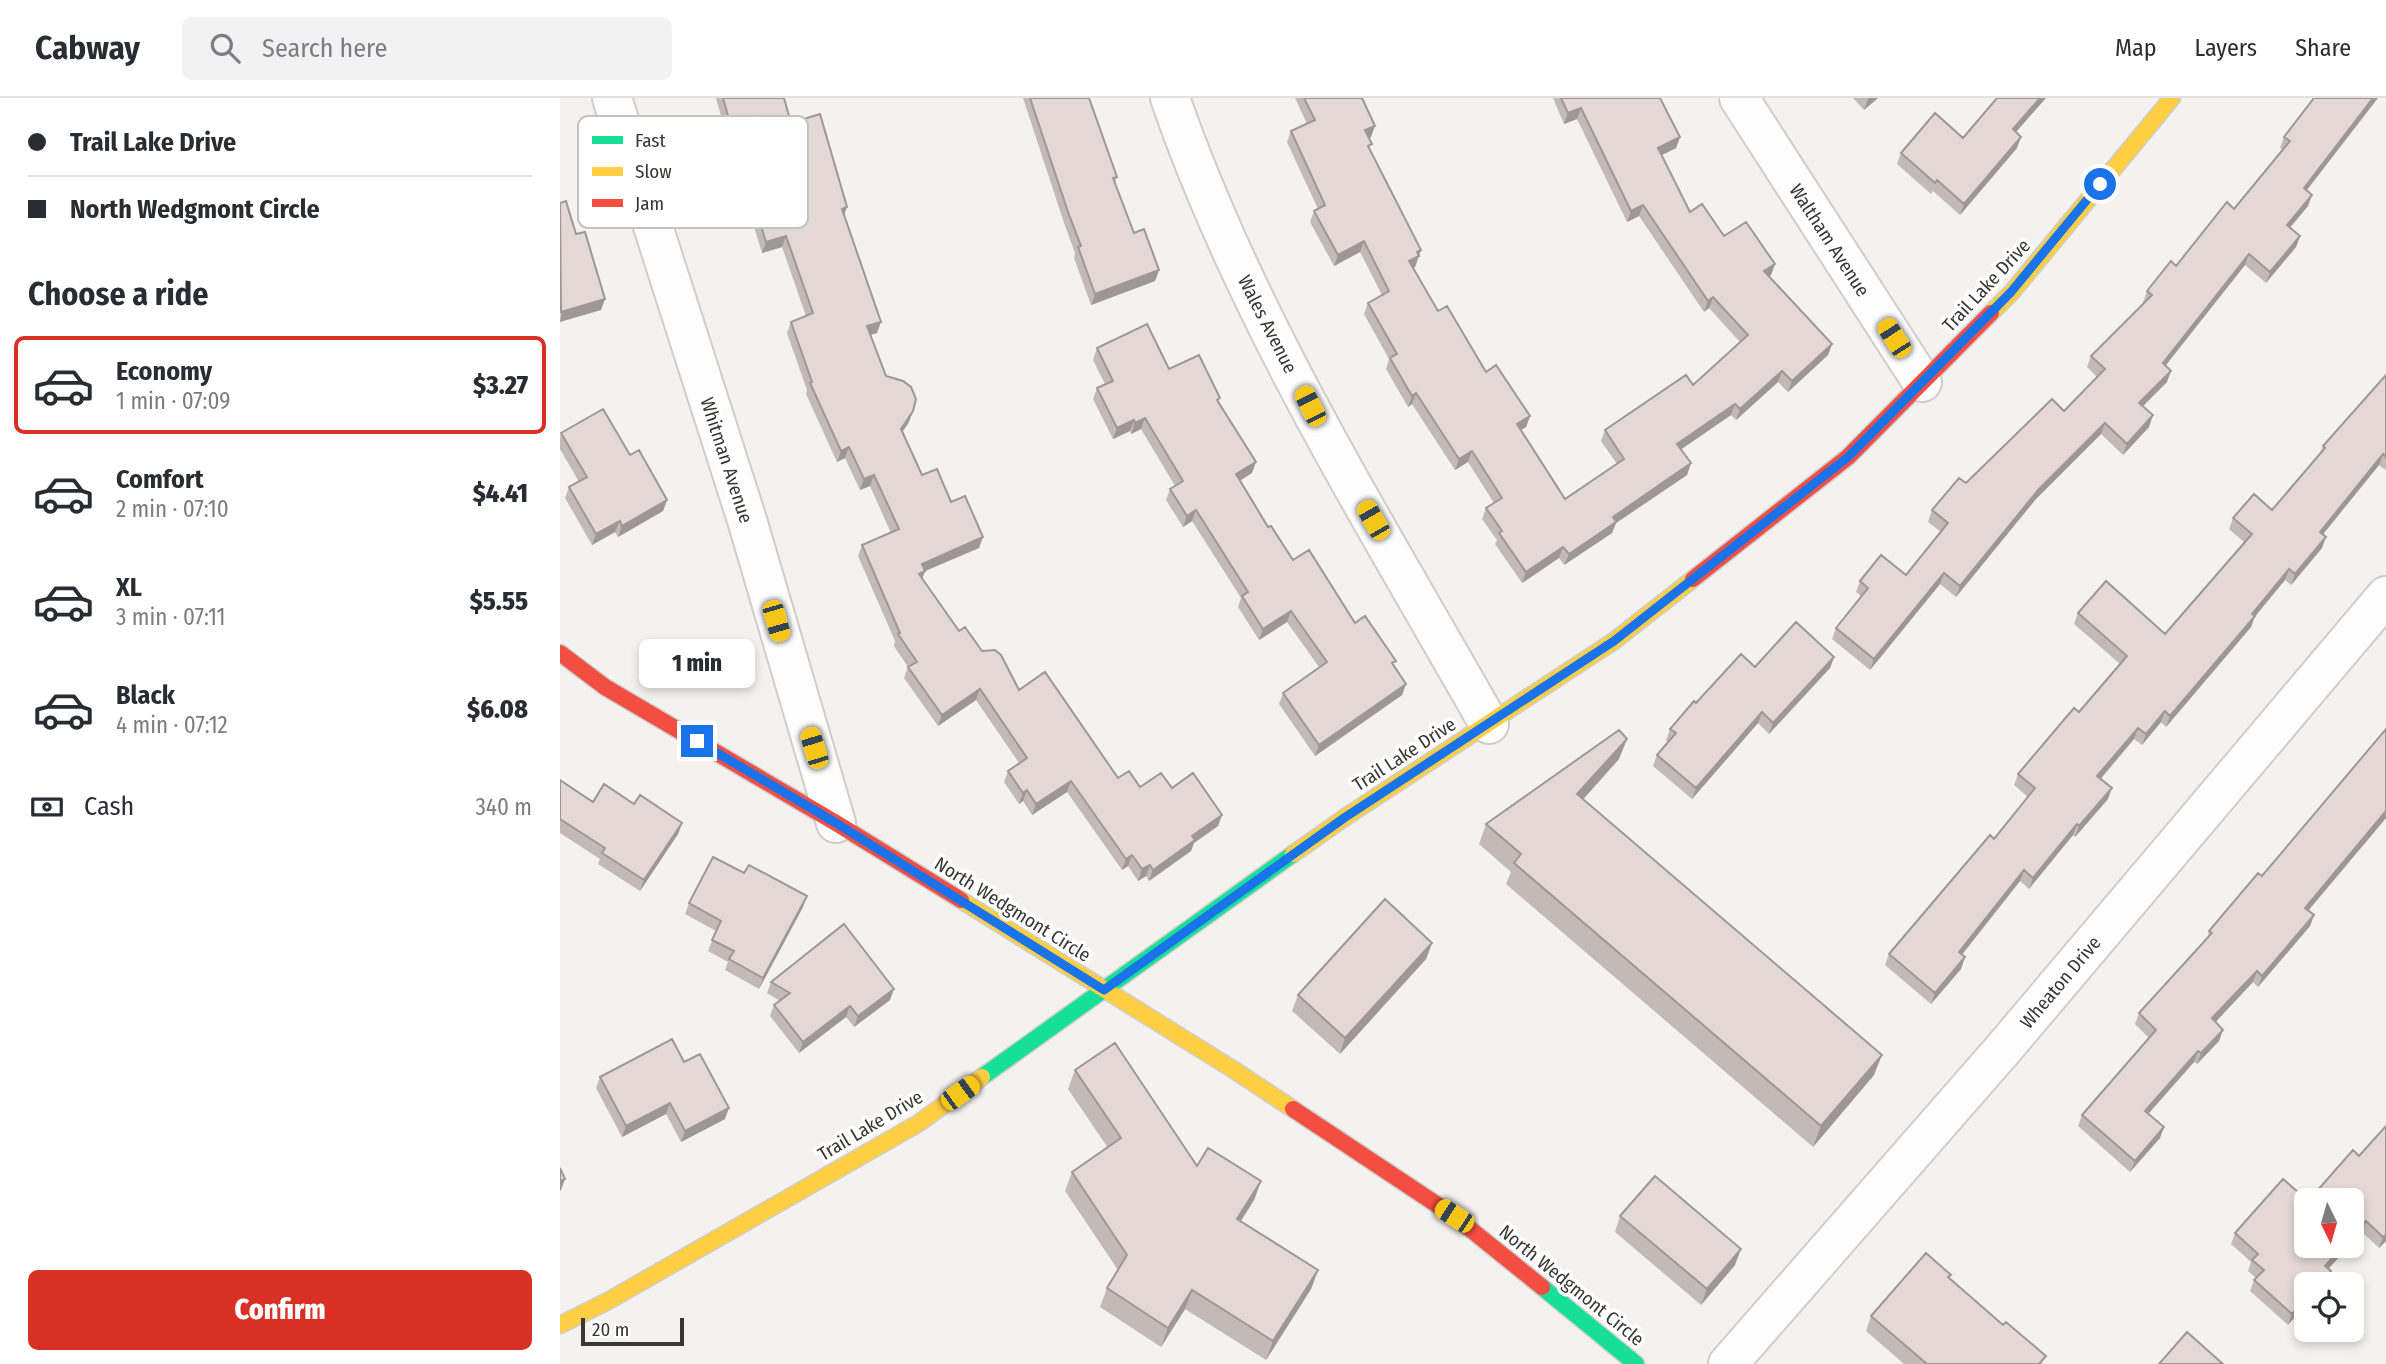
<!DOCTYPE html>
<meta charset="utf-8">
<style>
:root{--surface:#fff;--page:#f2f2f3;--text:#2b2b33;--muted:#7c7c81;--line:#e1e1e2;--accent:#d93025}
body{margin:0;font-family:"Fira Sans Condensed",sans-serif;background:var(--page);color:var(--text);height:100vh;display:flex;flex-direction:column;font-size:26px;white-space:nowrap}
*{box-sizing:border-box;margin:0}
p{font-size:23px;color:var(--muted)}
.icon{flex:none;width:38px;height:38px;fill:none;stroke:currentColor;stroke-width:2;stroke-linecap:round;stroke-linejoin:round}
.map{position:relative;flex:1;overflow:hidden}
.panel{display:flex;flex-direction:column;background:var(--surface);width:560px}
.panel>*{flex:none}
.guide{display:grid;align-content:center;height:154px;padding:0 28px;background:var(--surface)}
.needle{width:46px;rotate:175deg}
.controls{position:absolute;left:1734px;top:1090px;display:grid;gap:14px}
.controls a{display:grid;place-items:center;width:70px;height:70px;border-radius:10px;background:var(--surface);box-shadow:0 4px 10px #0003;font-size:35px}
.scale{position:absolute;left:21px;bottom:18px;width:103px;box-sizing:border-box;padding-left:7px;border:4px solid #383736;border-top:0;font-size:19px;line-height:24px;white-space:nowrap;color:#383736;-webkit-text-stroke:5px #fff;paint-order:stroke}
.end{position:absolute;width:32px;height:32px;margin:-16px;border:9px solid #1a73e8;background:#fff;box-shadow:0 0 0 4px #fff}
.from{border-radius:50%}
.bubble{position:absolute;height:49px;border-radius:10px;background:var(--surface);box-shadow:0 4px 10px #0003;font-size:23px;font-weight:800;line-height:49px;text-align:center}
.car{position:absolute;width:21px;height:42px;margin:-21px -10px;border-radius:9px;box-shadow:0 0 5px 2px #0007;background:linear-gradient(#f5c518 24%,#345 0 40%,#f5c518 0 76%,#345 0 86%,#f5c518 0)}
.guide b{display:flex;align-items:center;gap:24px;height:66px;font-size:26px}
.guide b+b{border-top:2px solid var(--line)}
.guide i{width:18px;height:18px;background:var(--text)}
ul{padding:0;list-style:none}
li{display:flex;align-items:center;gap:21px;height:98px;margin:0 14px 10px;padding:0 14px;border:4px solid transparent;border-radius:10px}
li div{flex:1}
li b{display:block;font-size:26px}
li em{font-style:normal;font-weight:800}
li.active{border-color:var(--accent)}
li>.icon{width:63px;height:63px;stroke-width:1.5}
h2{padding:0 28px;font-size:32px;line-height:84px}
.pay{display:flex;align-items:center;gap:18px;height:77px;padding:0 28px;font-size:26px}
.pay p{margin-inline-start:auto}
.action{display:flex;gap:14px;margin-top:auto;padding:14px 28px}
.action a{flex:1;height:80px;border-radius:10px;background:var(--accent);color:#fff;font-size:28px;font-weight:800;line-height:80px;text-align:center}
header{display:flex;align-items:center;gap:42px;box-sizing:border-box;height:98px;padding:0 35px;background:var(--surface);border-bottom:2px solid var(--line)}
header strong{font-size:33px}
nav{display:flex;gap:38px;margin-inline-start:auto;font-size:24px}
.search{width:490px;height:63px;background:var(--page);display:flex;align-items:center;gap:18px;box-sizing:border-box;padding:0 24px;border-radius:10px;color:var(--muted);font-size:26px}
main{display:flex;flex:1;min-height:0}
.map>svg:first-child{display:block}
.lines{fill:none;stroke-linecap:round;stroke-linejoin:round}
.street-casing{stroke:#cfcdcc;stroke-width:42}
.fast-casing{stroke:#cfcdcc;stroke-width:19}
.slow-casing{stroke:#cfcdcc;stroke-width:19}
.jam-casing{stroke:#cfcdcc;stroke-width:19}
.street{stroke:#fdfdfd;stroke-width:38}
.fast{stroke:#16e098;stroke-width:16}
.slow{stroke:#ffcf43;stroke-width:16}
.jam{stroke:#f24e42;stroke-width:16}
.wall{fill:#c3bab7}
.shaded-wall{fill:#9f9795}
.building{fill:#e3d8d5;stroke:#9f9795;stroke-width:2}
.route{stroke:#1a73e8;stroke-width:9}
.labels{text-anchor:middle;stroke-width:7;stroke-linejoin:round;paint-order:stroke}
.street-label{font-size:19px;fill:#383736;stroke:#fff}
.key{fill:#fff;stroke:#c3c3c3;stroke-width:2}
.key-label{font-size:19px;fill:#383736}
</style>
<header>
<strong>Cabway</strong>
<div class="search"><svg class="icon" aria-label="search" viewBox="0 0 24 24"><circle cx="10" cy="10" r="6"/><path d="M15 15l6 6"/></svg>Search here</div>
<nav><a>Map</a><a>Layers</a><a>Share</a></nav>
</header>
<main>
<section class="panel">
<div class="guide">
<b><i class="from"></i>Trail Lake Drive</b>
<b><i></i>North Wedgmont Circle</b>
</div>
<h2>Choose a ride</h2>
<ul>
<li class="active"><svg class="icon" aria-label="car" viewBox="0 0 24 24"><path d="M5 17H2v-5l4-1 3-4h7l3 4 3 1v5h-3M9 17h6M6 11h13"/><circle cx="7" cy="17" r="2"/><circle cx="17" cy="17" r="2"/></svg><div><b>Economy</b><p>1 min · 07:09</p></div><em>$3.27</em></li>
<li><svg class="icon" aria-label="car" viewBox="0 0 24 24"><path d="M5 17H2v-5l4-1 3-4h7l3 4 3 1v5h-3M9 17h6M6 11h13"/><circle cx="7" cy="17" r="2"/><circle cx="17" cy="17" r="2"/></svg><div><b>Comfort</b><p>2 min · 07:10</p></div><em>$4.41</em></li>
<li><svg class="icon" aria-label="car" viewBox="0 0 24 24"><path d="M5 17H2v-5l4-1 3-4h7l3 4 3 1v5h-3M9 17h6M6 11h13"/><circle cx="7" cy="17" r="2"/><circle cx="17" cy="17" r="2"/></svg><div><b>XL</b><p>3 min · 07:11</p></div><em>$5.55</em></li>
<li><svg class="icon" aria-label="car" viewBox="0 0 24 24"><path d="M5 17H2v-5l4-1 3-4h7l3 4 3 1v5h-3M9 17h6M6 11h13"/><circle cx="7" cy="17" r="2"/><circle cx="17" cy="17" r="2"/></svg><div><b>Black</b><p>4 min · 07:12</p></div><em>$6.08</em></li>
</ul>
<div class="pay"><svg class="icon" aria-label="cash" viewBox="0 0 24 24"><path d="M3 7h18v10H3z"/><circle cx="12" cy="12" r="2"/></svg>Cash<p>340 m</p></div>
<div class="action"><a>Confirm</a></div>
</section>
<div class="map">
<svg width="1826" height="1266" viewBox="0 0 1826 1266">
<rect width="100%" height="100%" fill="#f4f2f0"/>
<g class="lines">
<g class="street-casing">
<path id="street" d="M52,0L187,422L276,725
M610,0C687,222 814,423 929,626
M1179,0L1362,284
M1168,1266L1445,949L1826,498"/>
</g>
<g class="fast-casing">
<path id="fast" d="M422,979L733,756
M982,1189L1076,1266"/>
</g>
<g class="slow-casing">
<path id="slow" d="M1431,215L1452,194L1612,0
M733,756L784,720L1054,543L1133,481
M401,802L674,972L733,1011
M0,1227L48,1203L359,1025L422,979"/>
</g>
<g class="jam-casing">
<path id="jam" d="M1133,481L1288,359L1431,215
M0,555L45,589L276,725L401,802
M733,1011L894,1118L982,1189"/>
</g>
<use href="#street" class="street"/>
<use href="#fast" class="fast"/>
<use href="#slow" class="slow"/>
<use href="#jam" class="jam"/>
</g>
<path class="wall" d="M156,0H224L231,25L284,118L317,235L310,237L326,278L349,324L342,334L362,377L391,404L419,450L365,473L362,481L399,533L422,553L459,592L558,680L580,689L612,690L662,717L658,728L634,745L631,753L589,783L586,778L578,783L568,768L562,772L507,694L472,717L463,703L459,706L444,684L448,673L459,665L416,602L378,628L344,580L348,569L334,548L335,543L298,458L302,447L331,435L310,388L300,392L285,360L277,364L246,296L247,292L227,235L231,224L246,218L222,149L202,155L188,109L192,98L208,93L190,29L166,36Z
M463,0H529L557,79L555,85L574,135L599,172L595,183L531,207L514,160L515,155L504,125Z
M735,0H802L811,39H809L810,53L861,152L855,169L853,170L878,213L926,274L970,318L966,329L961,332L1005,401L1057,366L1041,343L1045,332L1133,287L1180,244L1149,210L1144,214L1079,118L1067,124L1017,21L1004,26L993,0H1100L1120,39L1116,50L1102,57L1130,114L1164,138L1215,166L1211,177L1209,178L1272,246L1268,257L1228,294L1218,284L1176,322L1171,317L1121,351L1131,365L1127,377L1056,425L1052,435L1004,467L999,460L962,485L935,446L937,442L922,421L926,410L934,405L908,364L895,372L852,306L848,309L826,271L829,261L804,216L808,205L822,197L800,154L774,168L750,124L754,113L758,111L727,44L731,33L747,26Z
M1293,0H1318L1304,12Z
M1754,0L1746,92L1748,108L1730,129L1740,138L1736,149L1706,185L1685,167L1605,267L1607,284L1583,308L1589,329L1563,357L1541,336L1475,402L1396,499L1380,486L1310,572L1272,541L1276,530L1302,499L1296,494L1300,483L1346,477L1381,434L1368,424L1372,412L1406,385L1504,313L1537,279L1527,269L1531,258L1584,205L1583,204L1587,193L1616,168L1674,111L1723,52L1720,50L1724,39Z
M1456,34L1457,50L1400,117L1373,93L1371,96L1337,66L1341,55L1403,40Z
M537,250L609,271L659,304L692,375L680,383L708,429L733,462L834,568L846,586L842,597L755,658L719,606L723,595L759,569L727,524L699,542L678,509L681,500L632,423L623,429L606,402L610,391L615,388L581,331L571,336L570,333L553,341L533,301L537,290L545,286L533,262Z
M1826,277V370L1825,372L1819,367L1763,436L1762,450L1731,487L1725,482L1695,518L1691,529L1606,629L1601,624L1582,647L1574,641L1541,681L1548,701L1515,739L1513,737L1469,791L1460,783L1402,857L1405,859L1401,871L1371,906L1325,867L1329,856L1434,741L1468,699L1454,687L1458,676L1519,614L1560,566L1514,526L1518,515L1605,536L1684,444L1669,431L1673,420L1712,412L1760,355L1763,348Z
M1,335L70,357L107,402L103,413L58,439L55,434L32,447L5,400L9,389L19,384L0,351V340Z
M1274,559L1270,570L1209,636L1198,625L1132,701L1093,668L1097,657L1108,644L1106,642L1110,631L1136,605L1195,569Z
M1826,631V720L1748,813L1754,817L1750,828L1698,889L1693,884L1655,924L1663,932L1659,943L1637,966L1634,964L1588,1016L1600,1040L1570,1074L1518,1028L1522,1017L1589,940L1575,926L1579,915L1647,841L1649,833L1702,778Z
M1059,661L1023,701L1314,977L1253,1049L946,786L951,774L919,746L926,726Z
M0,682L33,704L74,706L122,725L118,736L80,793L38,766L40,761L0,735Z
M129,805L243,809L199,891L165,872L168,864L148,853L156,833L125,816Z
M872,845L866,861L780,956L732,913L738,897Z
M211,884L330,902L294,929L286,919L239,955L210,918L214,907L220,903L207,895Z
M124,964L165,1021L121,1044L106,1016L62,1039L36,990L40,979Z
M515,972L637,1068L701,1083L694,1102L681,1123L758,1172L751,1191L706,1262L625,1211L601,1249L540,1209L547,1190L558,1172L505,1093L512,1074L548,1050L508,991Z
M1826,1028V1143L1819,1150L1802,1134L1799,1058Z
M1060,1118L1175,1167L1141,1207L1055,1134Z
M1675,1135L1746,1148H1789L1768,1171L1767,1184L1764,1186H1746L1728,1227L1690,1193L1694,1182L1696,1180L1688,1173L1691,1164L1671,1146Z
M1391,1177L1389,1180L1483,1266H1344L1306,1233L1311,1218Z"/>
<path class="shaded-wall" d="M1309,0H1318L1304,12L1308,1Z
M1480,0H1486L1449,42L1453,31Z
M1813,0H1818L1740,101L1744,90Z
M1021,10L1017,21L1004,26L1008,15Z
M194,18L190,29L166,36L170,25Z
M815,28L811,39L801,43L805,32Z
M1120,39L1116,50L1094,61L1098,50Z
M1461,39L1457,50L1400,117L1404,106Z
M1752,97L1748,108L1723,138L1727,127Z
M1083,107L1079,118L1067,124L1071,113Z
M287,109L283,120L282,111Z
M226,138L222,149L202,155L206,144Z
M1740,138L1736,149L1706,185L1710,174Z
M804,143L800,154L774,168L778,157Z
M861,152L855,169L845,174L849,163L857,154Z
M1689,156L1685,167L1599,276L1603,265Z
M1215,166L1211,177L1200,184L1204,173Z
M599,172L595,183L531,207L535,196Z
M1153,199L1149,210L1144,214L1148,203Z
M45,201L41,212L0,224L1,214Z
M321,224L317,235L303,239L307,228Z
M1272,246L1268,257L1228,294L1232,283Z
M1222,273L1218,284L1176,322L1180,311Z
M1611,273L1607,284L1575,316L1579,305Z
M856,295L852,306L848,309L852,298Z
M1175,306L1171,317L1113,357L1117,346Z
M353,313L349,324L337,342L341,331Z
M1593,317L1589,329L1563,357L1567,346Z
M970,318L966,329L953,337L957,326Z
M585,320L581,331L571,336L575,325Z
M574,322L570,333L553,341L557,330Z
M1545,325L1541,336L1475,402L1396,499L1400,488L1479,391Z
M289,349L285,360L277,364L281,353Z
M912,353L908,364L895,372L899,361Z
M1823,356L1819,367L1756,445L1760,434Z
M696,364L692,375L672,387L676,376Z
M1131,365L1127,377L1056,425L1052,435L1004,467L1009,456L1053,419Z
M314,377L310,388L300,392L304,381Z
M107,402L103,413L58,439L62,428Z
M636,412L632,423L623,429L627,418Z
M60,423L55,434L32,447L36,436Z
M423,439L419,450L365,473L361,484L355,487L362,466Z
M1766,439L1762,450L1731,487L1735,476Z
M1003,449L999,460L962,485L966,474Z
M1729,471L1725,482L1688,527L1692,516Z
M1384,475L1380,486L1310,572L1314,561Z
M731,513L727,524L699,542L703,531Z
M1695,518L1691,529L1606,629L1610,618Z
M1274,559L1270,570L1209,636L1213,625Z
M846,586L842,597L755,658L759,647Z
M420,591L416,602L378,628L382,617Z
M1605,613L1601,624L1582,647L1586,636Z
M1202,614L1198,625L1132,701L1136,690Z
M1578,630L1574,641L1533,689L1537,678Z
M1067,641L1059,661L1010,716L1017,696Z
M511,683L507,694L472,717L476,706Z
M1552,690L1548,701L1515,739L1519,728Z
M467,692L463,703L459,706L463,695Z
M1826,713V720L1741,821L1745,810Z
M662,717L658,728L634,745L631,753L589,783L593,772L632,738Z
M122,725L118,736L80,793L84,782Z
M1517,726L1513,737L1469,791L1473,780Z
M572,757L568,768L562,772L566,761Z
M590,767L586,778L578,783L582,771Z
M1464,772L1460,783L1395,865L1399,854Z
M247,798L243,809L199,891L203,880Z
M1754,817L1750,828L1698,889L1702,878Z
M872,845L866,861L780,956L785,940Z
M1405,859L1401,871L1371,906L1375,895Z
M1697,873L1693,884L1648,932L1652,920Z
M334,891L330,902L294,929L298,918Z
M290,908L286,919L239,955L243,944Z
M1663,932L1659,943L1637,966L1641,955Z
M1638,953L1634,964L1581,1024L1585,1013Z
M1322,957L1314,977L1253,1049L1261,1028Z
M110,1005L106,1016L62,1039L66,1028Z
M169,1010L165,1021L121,1044L125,1033Z
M1604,1029L1600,1040L1570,1074L1575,1063Z
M5,1081L1,1092L0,1093V1083Z
M701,1083L694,1102L670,1140L677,1121Z
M1806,1123L1802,1134L1792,1144V1138Z
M1826,1137V1143L1819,1150L1823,1139Z
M1783,1148H1789L1761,1179L1765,1168Z
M1181,1151L1175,1167L1141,1207L1147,1191Z
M758,1172L751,1191L706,1262L713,1243Z
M1771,1173L1767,1184L1764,1186H1758Z
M632,1192L625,1211L601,1249L608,1230Z
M1746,1200V1206L1728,1227L1732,1216Z"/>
<path class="building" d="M163,0H224L231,25L260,16L287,109L282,111L321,224L307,228L326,278L343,283L351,289L356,301L353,313L341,331L362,377L377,371L391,404L405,398L423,439L362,466L365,473L359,476L399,533L405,529L422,553L435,552L441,557L459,592L485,574L558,680L569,673L580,689L601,675L612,690L633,675L662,717L632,738L635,742L593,772L590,767L582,771L572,757L566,761L511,683L476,706L467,692L463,695L448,673L467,660L420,591L382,617L348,569L357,564L338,536L340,535L302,447L339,431L314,377L304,381L289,349L281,353L250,285L252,284L231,224L253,215L226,138L206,144L192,98L215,91L194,18L170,25Z
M470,0H529L557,79L553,80L574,135L584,131L599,172L535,196L518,149L521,148L508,114Z
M744,0H802L815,28L805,32L812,46L808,48L861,152L857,154L859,158L849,163L878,213L887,208L926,274L936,267L970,318L957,326L1005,401L1064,361L1045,332L1126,277L1133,287L1188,237L1153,199L1148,203L1083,107L1071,113L1021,10L1008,15L1001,0H1100L1120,39L1098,50L1130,114L1142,106L1164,138L1186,124L1215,166L1204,173L1272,246L1232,283L1222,273L1180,311L1175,306L1117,346L1131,365L1053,419L1056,424L1009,456L1003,449L966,474L939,435L942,433L926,410L942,400L912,353L899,361L856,295L852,298L830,260L837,256L808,205L829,193L804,143L778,157L754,113L765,107L731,33L755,22Z
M1437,0H1480L1453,31L1461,39L1404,106L1377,82L1375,85L1341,55L1375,15L1403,40Z
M1754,0H1813L1744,90L1752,97L1727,127L1740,138L1710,174L1689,156L1603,265L1611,273L1579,305L1593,317L1567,346L1545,325L1479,391L1400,488L1384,475L1314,561L1276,530L1308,490L1300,483L1321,457L1346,477L1388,425L1372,412L1399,380L1406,385L1492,301L1504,313L1545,271L1531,258L1592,197L1587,193L1611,163L1616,168L1667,104L1674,111L1730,43L1724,39Z
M6,103L16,136L25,134L45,201L1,214L0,105Z
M587,226L609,271L639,257L660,300L657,302L696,364L676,376L708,429L711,428L733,462L749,452L795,525L805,518L836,563L832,565L846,586L759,647L723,595L767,564L731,513L703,531L682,498L688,494L636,412L627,418L610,391L623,383L585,320L575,325L574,322L557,330L537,290L553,283L537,250Z
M1826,277V359L1823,356L1760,434L1766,439L1735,476L1729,471L1692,516L1695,518L1610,618L1605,613L1586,636L1578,630L1537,678L1552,690L1519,728L1517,726L1473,780L1464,772L1399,854L1405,859L1375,895L1329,856L1430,737L1434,741L1475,690L1458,676L1514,610L1519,614L1567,558L1518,515L1546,483L1605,536L1692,436L1673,420L1694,396L1712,412L1765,350L1763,348Z
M43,311L70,357L79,352L107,402L62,428L60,423L36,436L9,389L27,379L1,335Z
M1236,524L1274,559L1213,625L1202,614L1136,690L1097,657L1116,635L1110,631L1134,603L1136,605L1181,556L1195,569Z
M1826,631V713L1745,810L1754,817L1702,878L1697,873L1652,920L1663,932L1641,955L1638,953L1585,1013L1604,1029L1575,1063L1522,1017L1596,932L1579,915L1652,835L1649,833L1698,775L1702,778Z
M1059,632L1067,641L1017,696L1322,957L1261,1028L954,765L961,756L926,726Z
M0,682L33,704L44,686L74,706L80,697L122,725L84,782L42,755L45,750L0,721Z
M153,759L184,775L189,767L247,798L203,880L169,861L174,853L152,842L161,823L129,805Z
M825,801L872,845L785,940L738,897Z
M284,826L334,891L298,918L290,908L243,944L214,907L230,895L211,884Z
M112,941L124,964L140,956L169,1010L125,1033L110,1005L66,1028L40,979Z
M555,945L637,1068L648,1050L701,1083L677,1121L758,1172L713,1243L632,1192L608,1230L547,1190L567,1157L512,1074L561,1040L515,972Z
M1826,1028V1137L1823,1139L1806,1123L1792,1138V1102H1749L1793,1052L1799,1058Z
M0,1070L5,1081L0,1083Z
M1095,1078L1181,1151L1147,1191L1060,1118Z
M1723,1081L1747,1102L1746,1148H1783L1765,1168L1771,1173L1758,1186H1746V1200L1732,1216L1694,1182L1704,1172L1692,1162L1698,1156L1675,1135Z
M1366,1155L1391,1177L1388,1179L1443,1227L1446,1224L1486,1258L1479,1266H1367L1311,1218Z
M1627,1234L1663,1266H1599Z"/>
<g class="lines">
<path class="route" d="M137,643L276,725L544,892L784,720L1054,543L1288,359L1451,194L1540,86"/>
</g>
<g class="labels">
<g class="street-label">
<text transform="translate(1270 142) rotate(57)" y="7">Waltham Avenue</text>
<text transform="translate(1426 187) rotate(-47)" y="7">Trail Lake Drive</text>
<text transform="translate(708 226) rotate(63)" y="7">Wales Avenue</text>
<text transform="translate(167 362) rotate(72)" y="7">Whitman Avenue</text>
<text transform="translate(844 656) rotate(-33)" y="7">Trail Lake Drive</text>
<text transform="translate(453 811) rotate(32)" y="7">North Wedgmont Circle</text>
<text transform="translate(1500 884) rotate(-50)" y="7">Wheaton Drive</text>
<text transform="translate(310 1027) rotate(-31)" y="7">Trail Lake Drive</text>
<text transform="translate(1012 1187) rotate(39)" y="7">North Wedgmont Circle</text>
</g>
</g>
<rect x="18" y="18" width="230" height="112" rx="10" class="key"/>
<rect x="32" y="38" width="31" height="8" fill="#16e098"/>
<rect x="32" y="69" width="31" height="9" fill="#ffcf43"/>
<rect x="32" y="101" width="31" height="8" fill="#f24e42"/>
<g class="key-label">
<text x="75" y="49">Fast</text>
<text x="75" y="80">Slow</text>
<text x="75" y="112">Jam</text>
</g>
</svg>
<div class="controls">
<a><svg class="needle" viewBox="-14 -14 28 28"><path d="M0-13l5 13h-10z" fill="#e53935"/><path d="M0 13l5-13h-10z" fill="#7c7c81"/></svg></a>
<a><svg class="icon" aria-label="locate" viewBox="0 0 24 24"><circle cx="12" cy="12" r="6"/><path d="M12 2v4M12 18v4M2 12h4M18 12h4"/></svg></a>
</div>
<div class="scale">20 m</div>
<i class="end from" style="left:1540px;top:86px"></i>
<i class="end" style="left:137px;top:643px"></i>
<div class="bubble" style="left:79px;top:541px;width:116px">1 min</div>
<i class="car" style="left:1334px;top:240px;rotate:327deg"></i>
<i class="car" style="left:750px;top:308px;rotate:333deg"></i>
<i class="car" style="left:813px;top:422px;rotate:330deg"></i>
<i class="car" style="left:216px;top:523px;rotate:164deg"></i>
<i class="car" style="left:254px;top:650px;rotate:343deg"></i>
<i class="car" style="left:400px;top:995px;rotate:54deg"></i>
<i class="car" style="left:894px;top:1118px;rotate:303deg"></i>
</div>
</main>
